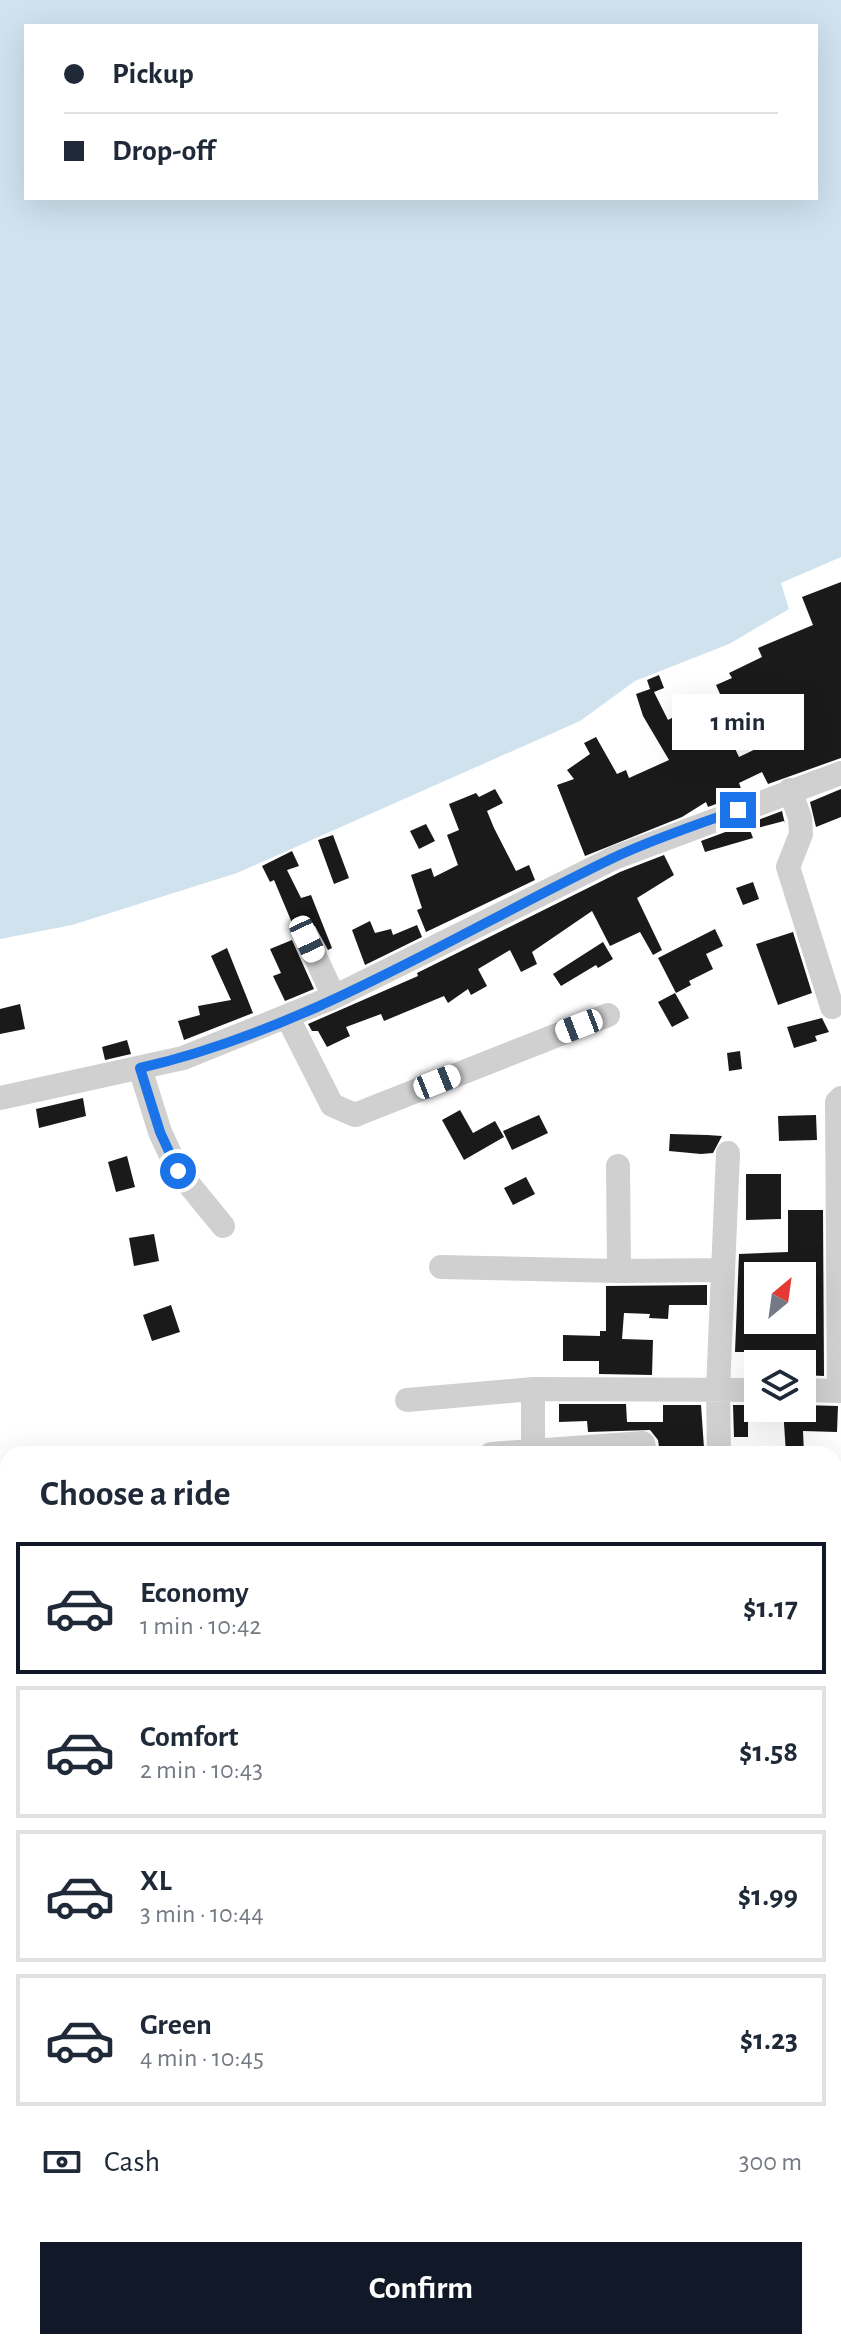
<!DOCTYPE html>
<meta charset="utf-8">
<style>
:root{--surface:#fff;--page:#f6f6f7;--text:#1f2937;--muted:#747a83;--line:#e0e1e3;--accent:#111827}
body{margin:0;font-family:"Alegreya Sans",sans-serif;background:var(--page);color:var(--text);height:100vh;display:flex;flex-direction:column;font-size:30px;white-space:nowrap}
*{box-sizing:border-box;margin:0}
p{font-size:26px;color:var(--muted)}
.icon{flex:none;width:44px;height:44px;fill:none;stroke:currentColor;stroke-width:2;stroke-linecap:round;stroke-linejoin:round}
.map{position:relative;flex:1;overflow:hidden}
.details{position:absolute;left:0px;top:1446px;width:842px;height:904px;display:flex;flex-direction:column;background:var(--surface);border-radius:24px 24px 0 0;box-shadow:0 8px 32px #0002}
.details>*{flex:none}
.guide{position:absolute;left:24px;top:24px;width:794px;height:176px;border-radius:0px;box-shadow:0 8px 32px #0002;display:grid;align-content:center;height:176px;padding:0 40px;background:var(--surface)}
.needle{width:52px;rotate:29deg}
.controls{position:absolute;left:744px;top:1262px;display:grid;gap:16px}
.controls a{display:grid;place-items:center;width:72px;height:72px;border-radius:0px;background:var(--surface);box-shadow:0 8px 32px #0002;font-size:40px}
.end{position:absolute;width:36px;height:36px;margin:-18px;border:10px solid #1a73e8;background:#fff;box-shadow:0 0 0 4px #fff}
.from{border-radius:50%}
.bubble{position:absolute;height:56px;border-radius:0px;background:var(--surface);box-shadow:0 8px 32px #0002;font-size:26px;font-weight:600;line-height:56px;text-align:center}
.car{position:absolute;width:24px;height:48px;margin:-24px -12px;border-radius:10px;box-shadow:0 0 6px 2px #0007;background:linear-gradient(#fff 24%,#345 0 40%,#fff 0 76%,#345 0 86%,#fff 0)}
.guide b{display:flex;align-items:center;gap:28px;height:76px;font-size:30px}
.guide b+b{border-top:2px solid var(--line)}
.guide i{width:20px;height:20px;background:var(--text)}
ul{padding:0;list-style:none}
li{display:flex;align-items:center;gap:24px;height:132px;margin:0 16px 12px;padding:0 24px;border:4px solid var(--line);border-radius:0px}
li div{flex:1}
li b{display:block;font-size:30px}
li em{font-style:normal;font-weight:600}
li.on{border-color:var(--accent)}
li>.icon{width:72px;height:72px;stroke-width:1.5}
h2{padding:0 40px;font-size:36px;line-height:96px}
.pay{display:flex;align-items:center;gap:20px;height:88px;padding:0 40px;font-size:30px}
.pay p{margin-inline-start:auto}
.button{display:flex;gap:16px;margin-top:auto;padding:16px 40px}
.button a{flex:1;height:92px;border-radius:0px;background:var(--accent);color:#fff;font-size:32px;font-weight:600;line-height:92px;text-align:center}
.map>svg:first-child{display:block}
.water{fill:#cfe2ee;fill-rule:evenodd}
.building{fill:#1a1a1a;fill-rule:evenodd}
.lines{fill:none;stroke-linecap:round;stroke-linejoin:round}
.minor{stroke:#d0d0d0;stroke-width:24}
.route{stroke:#1a73e8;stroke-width:10}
</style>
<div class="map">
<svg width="841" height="2350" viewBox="0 0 841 2350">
<rect width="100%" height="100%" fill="#fff"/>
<path class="water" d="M0,0H841V557L781,583L789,609L729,644L635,681L580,721L237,873L72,925L0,939ZM26,26H816V198H26Z"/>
<path class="building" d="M841,582V758L768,784L762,772L739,783L743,794L708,807L706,802L682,817L585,856L557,785L574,779L567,770L590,754L584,743L596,737L617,774L626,770L629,778L669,760L643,716L636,694L650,689L647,680L659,675L664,688L654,692L668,720L683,712L687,719L724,703L716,685L732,678L729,673L762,657L758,648L813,625L802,597ZM747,710L762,746L739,757L722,721Z
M495,789L503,803L487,811L494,828L516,871L529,865L535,880L426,932L417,910L422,908L411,875L431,868L434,877L458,865L447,835L459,830L449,804L476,793L479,797Z
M841,789V817L816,827L810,802Z
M782,811L785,824L784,821L750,830L753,838L705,852L701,841Z
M426,824L435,841L419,849L410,831Z
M333,835L349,878L334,884L318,840Z
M292,851L299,866L287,870L301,898L311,895L332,948L328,950L315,926L301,925L295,930L274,880L270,882L262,866Z
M664,855L674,875L637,898L662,950L653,955L640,932L610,946L592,911L532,952L537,964L521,972L510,950L478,969L487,986L471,995L468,989L448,1003L444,996L384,1021L381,1014L346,1027L350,1036L327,1047L318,1031H312L308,1024L418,976L417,973L620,872Z
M753,882L759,899L743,905L736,888Z
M370,921L375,933L391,929L393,935L417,925L422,937L365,965L352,930Z
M715,929L723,946L706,954L713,969L689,981L691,985L676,993L658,958Z
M793,932L812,993L778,1005L756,944Z
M292,940L314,989L285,1001L273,976L281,973L270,949Z
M603,942L613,959L598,968L596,965L561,986L553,974Z
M227,948L253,1013L184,1040L178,1021L200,1015L198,1006L231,1000L211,956Z
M675,993L689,1018L672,1027L658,1002Z
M20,1004L25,1029L0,1034V1009Z
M822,1018L829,1032L815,1036L817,1041L794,1048L787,1027Z
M127,1040L131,1054L105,1060L102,1047Z
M740,1051L742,1069L729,1071L727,1053Z
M83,1098L86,1116L39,1128L36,1109Z
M460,1110L473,1133L495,1121L504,1137L464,1160L442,1120Z
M539,1115L548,1133L512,1150L503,1131Z
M816,1115L817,1140L779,1141L778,1116Z
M670,1134L707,1135L722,1136L713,1153L701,1154L669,1151Z
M127,1156L135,1187L116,1192L108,1162Z
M746,1174H781V1219L746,1220Z
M526,1177L535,1194L513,1205L504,1188Z
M788,1210H823L824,1376L802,1375V1364H777V1352H735L739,1254L788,1252ZM758,1276H802V1320H758Z
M154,1234L159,1261L134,1266L129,1238Z
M707,1285V1305H669L668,1319L649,1318L650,1314L624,1313L622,1339L653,1340L652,1375L599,1374V1361H563V1335L600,1336V1331H606V1286Z
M171,1305L180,1332L152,1341L143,1315Z
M559,1404H626L627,1422H663V1405H701L704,1448H688V1454H660L658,1440L650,1430L588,1432L587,1421L559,1422Z
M733,1405H748V1437H734Z
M802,1405L838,1406L837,1432L803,1431L804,1454H786L783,1408H802Z"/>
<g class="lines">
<path class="minor" d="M790,790L800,818L801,834L788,867L832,1007
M307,939L334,997
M288,1018L332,1105L355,1115L608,1015
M140,1068L160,1132L178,1171L223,1226
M0,1098L183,1058L334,997L614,858L841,773
M618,1166L619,1271L722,1270
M441,1267L619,1271
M802,1390L841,1391
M839,1391L837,1102L841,1098
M407,1400L533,1389L758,1390
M533,1451V1389
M491,1454L643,1443L645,1454
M719,1454L718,1390L728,1153
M834,1698L841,1699
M834,2077H841
M0,2150L8,2171
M70,2342L71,2350"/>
</g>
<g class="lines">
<path class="route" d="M178,1171L160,1132L140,1068C308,1030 459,932 613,858C653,839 696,825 738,810"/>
</g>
</svg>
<div class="controls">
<a><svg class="needle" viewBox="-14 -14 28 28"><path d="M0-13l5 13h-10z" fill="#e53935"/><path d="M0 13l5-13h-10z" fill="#747a83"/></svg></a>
<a><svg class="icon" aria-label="layers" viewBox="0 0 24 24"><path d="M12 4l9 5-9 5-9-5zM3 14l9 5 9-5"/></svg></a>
</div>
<i class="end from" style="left:178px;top:1171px"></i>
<i class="end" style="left:738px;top:810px"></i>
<div class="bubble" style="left:672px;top:694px;width:132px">1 min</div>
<i class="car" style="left:307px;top:939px;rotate:155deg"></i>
<i class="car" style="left:579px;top:1026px;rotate:249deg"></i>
<i class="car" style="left:437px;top:1082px;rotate:68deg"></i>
<div class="guide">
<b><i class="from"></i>Pickup</b>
<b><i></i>Drop-off</b>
</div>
<section class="details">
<h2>Choose a ride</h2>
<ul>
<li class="on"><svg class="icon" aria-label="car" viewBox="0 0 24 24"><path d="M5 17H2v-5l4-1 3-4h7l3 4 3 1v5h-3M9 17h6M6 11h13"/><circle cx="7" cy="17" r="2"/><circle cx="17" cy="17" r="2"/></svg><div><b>Economy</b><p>1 min · 10:42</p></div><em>$1.17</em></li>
<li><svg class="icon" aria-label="car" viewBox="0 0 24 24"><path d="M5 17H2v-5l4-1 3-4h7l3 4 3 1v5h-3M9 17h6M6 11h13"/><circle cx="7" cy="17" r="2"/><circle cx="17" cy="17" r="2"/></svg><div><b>Comfort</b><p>2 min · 10:43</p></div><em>$1.58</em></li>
<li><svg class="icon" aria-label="car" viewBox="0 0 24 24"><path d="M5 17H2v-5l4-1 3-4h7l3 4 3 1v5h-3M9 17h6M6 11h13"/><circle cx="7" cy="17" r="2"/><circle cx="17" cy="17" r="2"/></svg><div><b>XL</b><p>3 min · 10:44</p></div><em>$1.99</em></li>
<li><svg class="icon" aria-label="car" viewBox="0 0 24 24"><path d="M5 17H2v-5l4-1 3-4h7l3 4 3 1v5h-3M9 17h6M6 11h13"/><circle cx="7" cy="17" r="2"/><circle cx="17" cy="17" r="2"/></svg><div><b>Green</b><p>4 min · 10:45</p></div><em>$1.23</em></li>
</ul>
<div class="pay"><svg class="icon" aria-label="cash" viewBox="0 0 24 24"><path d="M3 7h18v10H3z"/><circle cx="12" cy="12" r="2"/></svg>Cash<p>300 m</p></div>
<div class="button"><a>Confirm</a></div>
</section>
</div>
